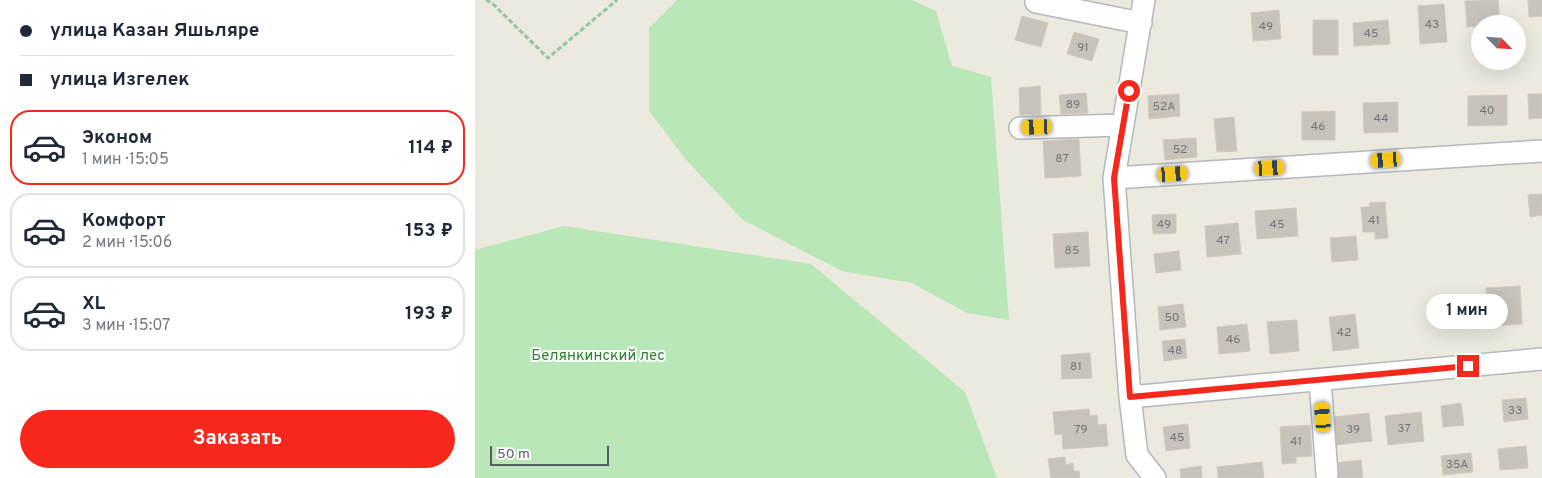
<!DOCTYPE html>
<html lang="ru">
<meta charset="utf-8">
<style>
:root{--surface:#fff;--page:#f2f2f3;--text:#1f2937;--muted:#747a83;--line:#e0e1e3;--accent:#f5281b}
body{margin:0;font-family:Overpass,sans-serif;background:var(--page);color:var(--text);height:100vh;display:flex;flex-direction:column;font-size:19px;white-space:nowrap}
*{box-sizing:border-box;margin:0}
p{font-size:16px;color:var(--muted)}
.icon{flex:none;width:28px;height:28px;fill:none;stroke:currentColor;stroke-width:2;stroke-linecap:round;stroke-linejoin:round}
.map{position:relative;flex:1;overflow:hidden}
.panel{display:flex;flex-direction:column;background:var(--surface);width:475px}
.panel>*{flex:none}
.guide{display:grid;align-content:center;height:110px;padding:0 20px;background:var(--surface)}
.needle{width:32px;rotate:115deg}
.tools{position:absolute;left:996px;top:15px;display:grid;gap:10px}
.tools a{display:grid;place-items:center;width:55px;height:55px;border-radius:50%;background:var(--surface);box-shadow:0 5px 20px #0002;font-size:25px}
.scale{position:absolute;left:15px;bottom:12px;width:119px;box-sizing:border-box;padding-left:5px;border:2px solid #575c61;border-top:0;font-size:14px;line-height:18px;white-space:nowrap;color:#575c61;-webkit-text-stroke:4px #fff;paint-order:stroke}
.end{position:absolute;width:22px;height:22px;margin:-11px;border:6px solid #f5281b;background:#fff;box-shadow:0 0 0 2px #fff}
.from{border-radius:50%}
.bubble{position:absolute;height:35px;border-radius:18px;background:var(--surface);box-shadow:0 5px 20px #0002;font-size:16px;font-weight:700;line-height:35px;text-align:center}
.car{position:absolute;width:15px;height:30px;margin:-15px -8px;border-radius:6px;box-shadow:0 0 4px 1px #0007;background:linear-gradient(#f5c518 24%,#345 0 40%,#f5c518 0 76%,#345 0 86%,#f5c518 0)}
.guide b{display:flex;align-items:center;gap:18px;height:48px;font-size:19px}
.guide b+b{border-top:1px solid var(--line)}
.guide i{width:12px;height:12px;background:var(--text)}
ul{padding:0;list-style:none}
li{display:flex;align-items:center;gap:15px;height:75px;margin:0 10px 8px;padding:0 10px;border:2px solid var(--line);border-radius:20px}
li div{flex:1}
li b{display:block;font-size:19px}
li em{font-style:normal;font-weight:700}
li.on{border-color:var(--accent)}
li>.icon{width:45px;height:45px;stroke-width:1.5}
.cta{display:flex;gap:10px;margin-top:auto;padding:10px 20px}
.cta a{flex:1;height:58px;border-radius:30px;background:var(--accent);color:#fff;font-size:20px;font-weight:700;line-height:58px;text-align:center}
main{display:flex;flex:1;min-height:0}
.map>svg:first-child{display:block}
.green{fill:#b9e7b8}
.building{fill:#c7c3bb;stroke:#d1cabc}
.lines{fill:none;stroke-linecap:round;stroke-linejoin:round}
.minor-casing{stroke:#b4b7bd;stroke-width:24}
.path{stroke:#91c89f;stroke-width:3;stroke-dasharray:5 2.5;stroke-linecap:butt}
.minor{stroke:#fff;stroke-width:21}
.route{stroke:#f5281b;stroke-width:6}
.labels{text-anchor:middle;stroke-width:4;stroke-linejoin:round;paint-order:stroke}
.number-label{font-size:12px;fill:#737678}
.park-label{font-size:15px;fill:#2e832f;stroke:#fff}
</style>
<main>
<section class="panel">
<div class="guide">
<b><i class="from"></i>улица Казан Яшьляре</b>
<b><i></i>улица Изгелек</b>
</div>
<ul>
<li class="on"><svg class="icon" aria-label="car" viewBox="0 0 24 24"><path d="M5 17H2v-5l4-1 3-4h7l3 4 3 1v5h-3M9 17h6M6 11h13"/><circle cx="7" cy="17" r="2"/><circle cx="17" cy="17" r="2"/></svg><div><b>Эконом</b><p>1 мин · 15:05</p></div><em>114 ₽</em></li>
<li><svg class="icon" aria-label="car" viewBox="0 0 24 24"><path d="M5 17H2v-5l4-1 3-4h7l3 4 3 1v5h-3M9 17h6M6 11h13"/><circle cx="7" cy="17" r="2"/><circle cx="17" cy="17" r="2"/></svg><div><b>Комфорт</b><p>2 мин · 15:06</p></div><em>153 ₽</em></li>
<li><svg class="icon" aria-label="car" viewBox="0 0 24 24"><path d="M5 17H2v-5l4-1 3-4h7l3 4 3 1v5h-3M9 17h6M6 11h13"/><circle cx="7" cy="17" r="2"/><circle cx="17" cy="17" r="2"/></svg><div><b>XL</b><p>3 мин · 15:07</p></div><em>193 ₽</em></li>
</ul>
<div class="cta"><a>Заказать</a></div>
</section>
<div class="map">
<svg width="1067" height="478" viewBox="0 0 1067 478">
<rect width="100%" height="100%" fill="#ece9de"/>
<path class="green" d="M202,0H437L461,11L477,66L516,77L534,320L492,313L437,283L367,271L268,220L212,161L174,111V28Z
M89,226L336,264L490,392L522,478H0V250Z"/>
<path class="building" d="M1023,0L1025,24H1005V26L992,27L990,1Z
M1053,0H1067V16L1054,17Z
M969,4L972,42L945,44L943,6Z
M804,10L806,39L778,41L776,13Z
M547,16L573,23L566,47L540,40Z
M838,20H863V55H838Z
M913,20L915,44L879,46L878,23Z
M599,32L624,39L617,61L592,54Z
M565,86L566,114L545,115L544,88Z
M611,93L613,113L586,114L584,95Z
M704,94L705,116L674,119L673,96Z
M1053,94H1067V118L1054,119Z
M1032,95V125L993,126V96Z
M923,102V132L889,133L888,103Z
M860,111V140H827V112Z
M759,117L762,151L742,152L739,119Z
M721,138L722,157L690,160L688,140Z
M604,139L606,176L570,178L568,141Z
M1067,194V215L1055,217L1053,195Z
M910,202L913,238L900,239V232H888L886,207H895L894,203Z
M821,208L823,236L782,239L780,211Z
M701,214V233L678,234L677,215Z
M763,223L766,254L732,257L730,226Z
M613,232L615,266L580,268L578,234Z
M881,236L883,260L857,262L855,238Z
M704,251L706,270L681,273L679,254Z
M1045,286L1047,324L1013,326L1011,288Z
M708,304L711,327L685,330L683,307Z
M880,314L884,348L858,351L854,317Z
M822,320L824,351L795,354L792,322Z
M772,324L775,351L744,354L742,327Z
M710,339L712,358L689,361L687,341Z
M615,353L617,378L587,379L586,355Z
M1051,398L1053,419L1029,422L1027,400Z
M986,403L989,425L968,427L966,406Z
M614,409L615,416L622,415L623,425L631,424L633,446L588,449L587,434L580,435L578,412Z
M946,412L949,441L913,445L910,416Z
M894,413L897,441L861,445L859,417Z
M713,424L715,448L691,451L688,427Z
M835,425L837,456L821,457V463L807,464L805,427Z
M1051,446L1053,468L1025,470L1023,449Z
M996,453L998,472L968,475L966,456Z
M590,457L591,465L598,463L599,471H604L605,478H576L573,459Z
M886,460L888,478H861L859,463Z
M787,462L789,478H743L742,467Z
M726,466L727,478H706L705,469Z"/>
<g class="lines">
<g class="minor-casing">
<path id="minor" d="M669,0L639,178L655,397L662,455L680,478
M561,2L666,23
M545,128L648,125
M639,178L1067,151
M845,380L852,474
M655,397L1067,359"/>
</g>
<path class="path" d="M11,0L17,3L73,58L142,0"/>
<use href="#minor" class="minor"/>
</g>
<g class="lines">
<path class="route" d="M654,91L639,178L655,397L993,366"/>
</g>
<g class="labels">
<g class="number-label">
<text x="957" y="28">43</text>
<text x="791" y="30">49</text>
<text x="896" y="37">45</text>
<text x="608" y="51">91</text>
<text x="598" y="108">89</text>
<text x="689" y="110">52А</text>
<text x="1012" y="114">40</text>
<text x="906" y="122">44</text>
<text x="843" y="130">46</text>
<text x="705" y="153">52</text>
<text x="587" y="162">87</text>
<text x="899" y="224">41</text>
<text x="689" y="228">49</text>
<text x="802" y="228">45</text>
<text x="748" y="244">47</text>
<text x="597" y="254">85</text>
<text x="697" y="321">50</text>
<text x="869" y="336">42</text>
<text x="758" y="343">46</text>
<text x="700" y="354">48</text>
<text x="601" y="370">81</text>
<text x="1040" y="414">33</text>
<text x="929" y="432">37</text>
<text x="606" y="433">79</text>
<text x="878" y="433">39</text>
<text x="702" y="441">45</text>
<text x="821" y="445">41</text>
<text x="982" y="468">35А</text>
</g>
<g class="park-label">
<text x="123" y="360">Белянкинский лес</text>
</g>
</g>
</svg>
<div class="tools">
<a><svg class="needle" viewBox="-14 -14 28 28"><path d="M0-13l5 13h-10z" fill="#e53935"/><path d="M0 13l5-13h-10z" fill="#747a83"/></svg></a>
</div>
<div class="scale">50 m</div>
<i class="end from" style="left:654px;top:91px"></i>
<i class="end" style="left:993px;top:366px"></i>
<div class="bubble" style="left:951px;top:294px;width:82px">1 мин</div>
<i class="car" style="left:562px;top:127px;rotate:268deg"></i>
<i class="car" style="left:911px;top:160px;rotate:266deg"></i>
<i class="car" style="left:795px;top:168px;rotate:87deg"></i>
<i class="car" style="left:698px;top:174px;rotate:86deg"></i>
<i class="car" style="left:848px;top:417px;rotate:355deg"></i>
</div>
</main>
